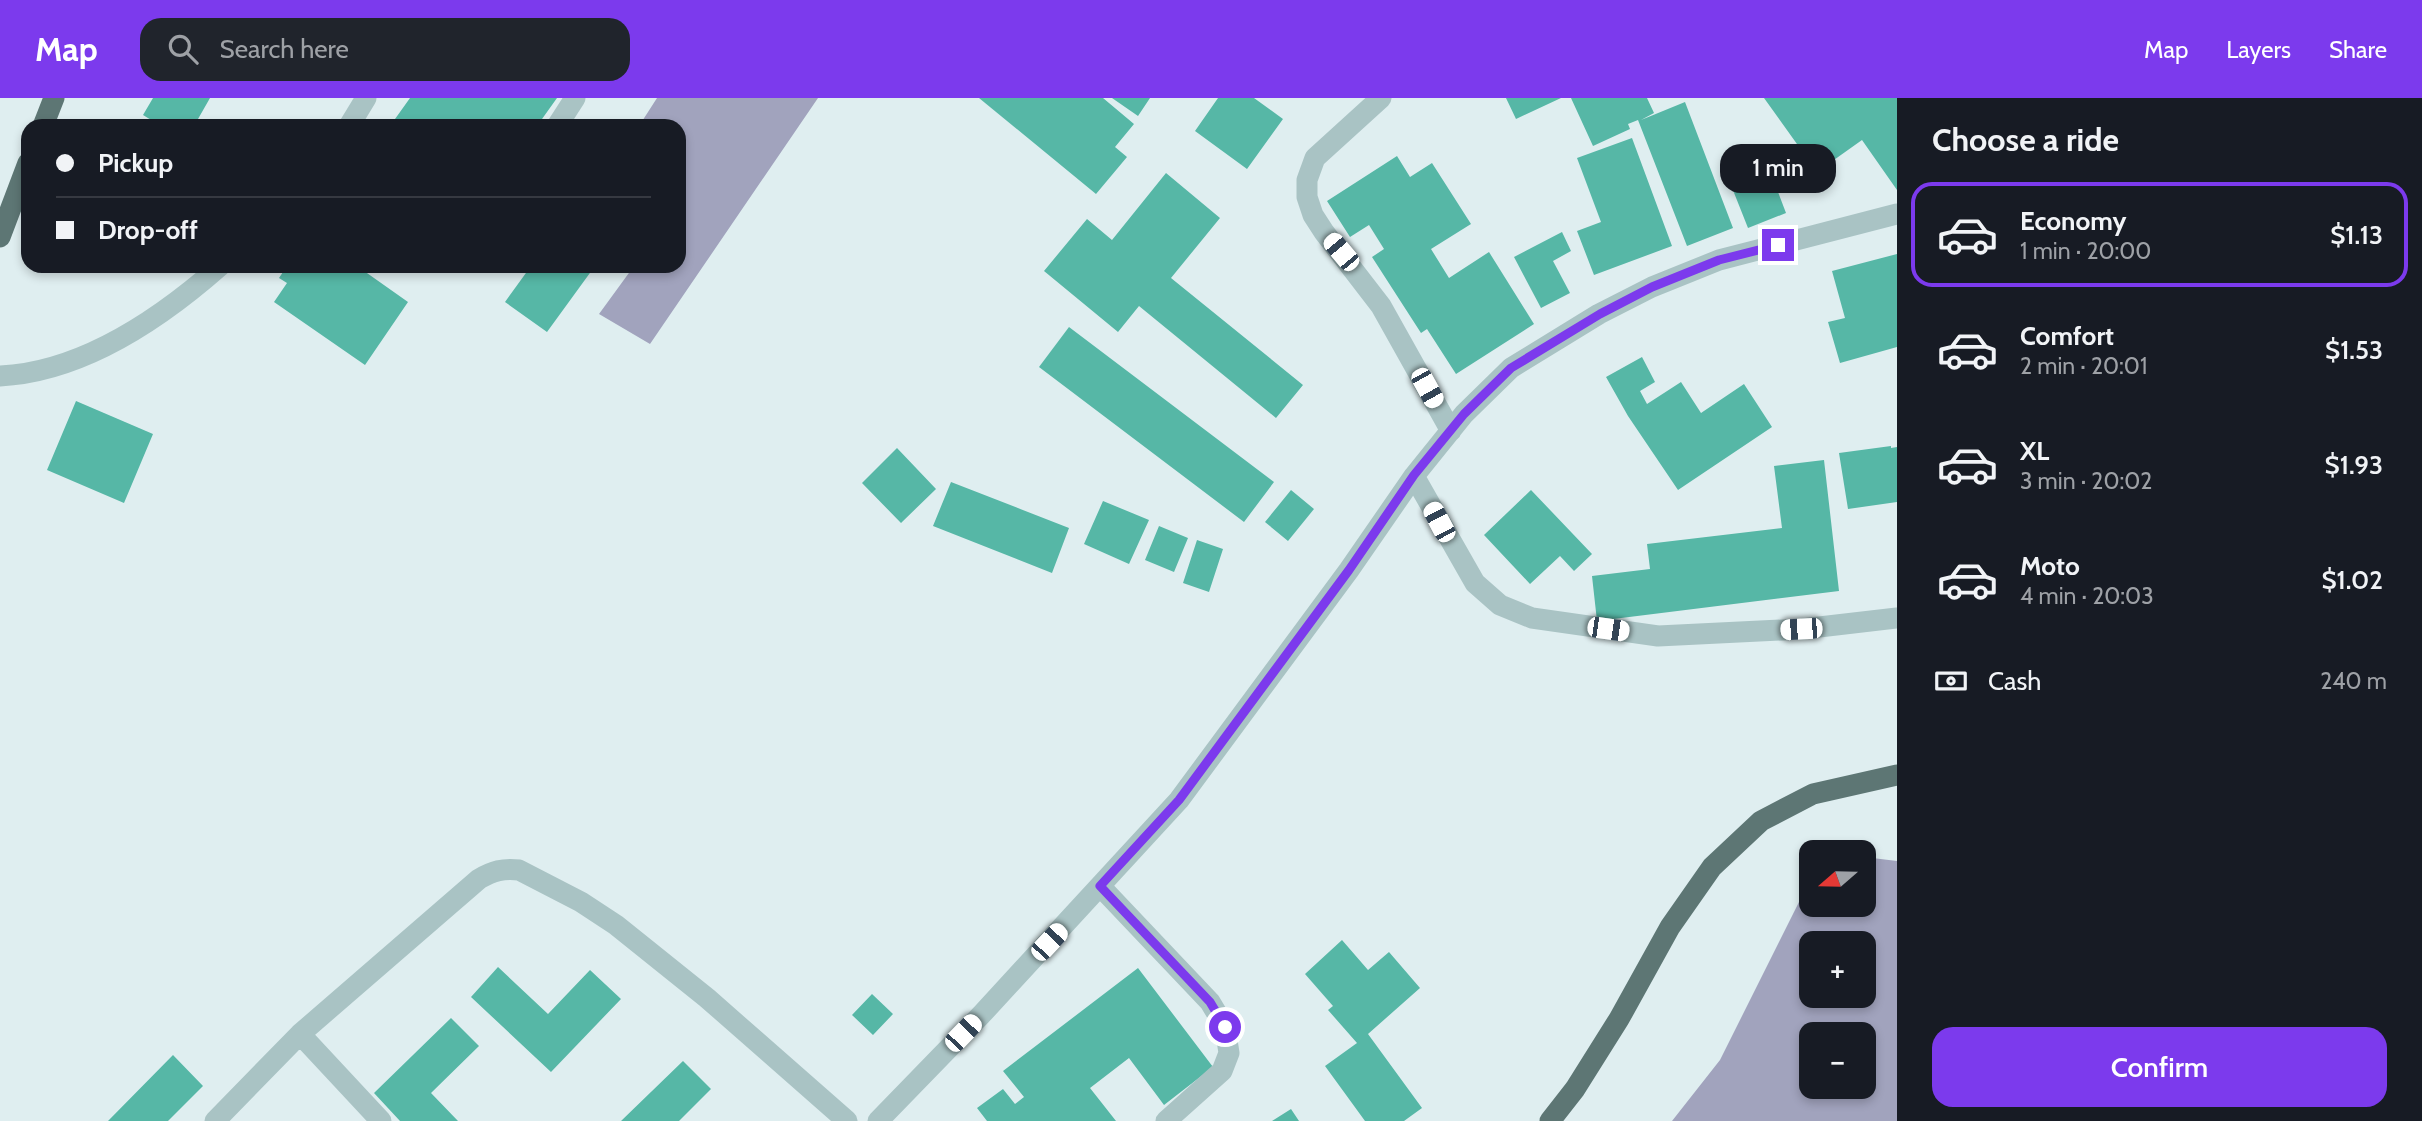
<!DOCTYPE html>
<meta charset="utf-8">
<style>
:root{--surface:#171b24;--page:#20242c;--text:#f1f3f6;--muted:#9ea1a6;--line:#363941;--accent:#7c3aed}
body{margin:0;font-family:Cabin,sans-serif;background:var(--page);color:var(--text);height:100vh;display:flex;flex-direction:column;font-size:26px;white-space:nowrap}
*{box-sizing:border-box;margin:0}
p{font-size:23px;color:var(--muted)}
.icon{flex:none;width:38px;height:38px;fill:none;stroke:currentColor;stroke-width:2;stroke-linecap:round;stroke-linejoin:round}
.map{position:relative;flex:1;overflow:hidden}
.side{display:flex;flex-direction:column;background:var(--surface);width:525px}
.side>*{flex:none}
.guide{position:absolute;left:21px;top:21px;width:665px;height:154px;border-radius:21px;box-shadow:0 4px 10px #0003;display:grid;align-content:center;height:154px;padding:0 35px;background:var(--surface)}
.needle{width:46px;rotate:250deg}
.fabs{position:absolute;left:1799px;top:742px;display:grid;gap:14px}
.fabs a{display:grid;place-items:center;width:77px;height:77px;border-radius:14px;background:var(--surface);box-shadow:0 4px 10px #0003;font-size:35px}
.end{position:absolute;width:32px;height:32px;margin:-16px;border:9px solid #7c3aed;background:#fff;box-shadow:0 0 0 4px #fff}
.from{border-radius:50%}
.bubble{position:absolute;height:49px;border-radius:21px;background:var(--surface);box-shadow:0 4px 10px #0003;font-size:23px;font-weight:600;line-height:49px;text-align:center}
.car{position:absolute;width:21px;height:42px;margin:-21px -10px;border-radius:9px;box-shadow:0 0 5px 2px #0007;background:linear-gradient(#fff 24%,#345 0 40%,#fff 0 76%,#345 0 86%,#fff 0)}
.guide b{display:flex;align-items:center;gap:24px;height:66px;font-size:26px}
.guide b+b{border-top:2px solid var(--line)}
.guide i{width:18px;height:18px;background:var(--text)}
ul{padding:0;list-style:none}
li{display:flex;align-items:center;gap:21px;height:105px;margin:0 14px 10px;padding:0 21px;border:4px solid transparent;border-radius:21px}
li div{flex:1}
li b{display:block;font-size:26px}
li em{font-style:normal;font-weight:600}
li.current{border-color:var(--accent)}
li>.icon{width:63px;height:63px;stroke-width:1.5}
h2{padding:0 35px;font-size:32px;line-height:84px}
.pay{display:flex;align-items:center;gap:18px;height:77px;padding:0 35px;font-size:26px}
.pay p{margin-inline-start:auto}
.button{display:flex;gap:14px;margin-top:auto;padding:14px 35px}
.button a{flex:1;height:80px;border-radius:21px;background:var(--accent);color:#fff;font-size:28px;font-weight:600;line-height:80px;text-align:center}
header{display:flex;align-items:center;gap:42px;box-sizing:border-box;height:98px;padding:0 35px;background:var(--accent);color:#fff}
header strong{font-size:33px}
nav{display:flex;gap:38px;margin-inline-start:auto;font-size:24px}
.search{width:490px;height:63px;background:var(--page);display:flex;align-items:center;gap:18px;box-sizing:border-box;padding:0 24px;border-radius:21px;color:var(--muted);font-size:26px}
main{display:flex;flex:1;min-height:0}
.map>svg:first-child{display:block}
.green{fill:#a1a3bd;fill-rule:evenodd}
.building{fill:#56b7a6}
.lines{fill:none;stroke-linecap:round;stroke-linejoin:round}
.street{stroke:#a9c3c4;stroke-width:21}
.primary{stroke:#5d7674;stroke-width:21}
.route{stroke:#7c3aed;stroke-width:9}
</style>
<header>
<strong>Map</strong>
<div class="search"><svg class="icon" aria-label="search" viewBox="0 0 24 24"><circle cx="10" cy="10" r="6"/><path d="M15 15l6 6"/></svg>Search here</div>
<nav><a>Map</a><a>Layers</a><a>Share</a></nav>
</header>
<main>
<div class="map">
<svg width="1897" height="1023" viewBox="0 0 1897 1023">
<rect width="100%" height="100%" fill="#dfeef0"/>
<path class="green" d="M657,0H818L650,246L599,216L634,168H679V28H639Z
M1864,759L1897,763V1023H1672L1720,962L1811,780V807H1864ZM1811,845H1864V898H1811ZM1811,936H1864V989H1811Z"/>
<path class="building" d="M153,0H210L194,28H161L143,17Z
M410,0H557L537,28H393L395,21Z
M979,0H1103L1134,26L1115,49L1127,59L1096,96Z
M1112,0H1150L1138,18Z
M1218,0H1254L1283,21L1247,71L1195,33Z
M1506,0H1561L1516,21Z
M1571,0H1647L1654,15L1641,22L1685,4L1733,130L1687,148L1638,22L1628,26L1630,31L1593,48Z
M1764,0H1897V92L1862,42L1817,74Z
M1632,40L1672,148L1594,177L1577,133L1601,124L1577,60Z
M1762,52L1786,115L1748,130L1723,67Z
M1397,58L1410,79L1432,65L1471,126L1431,151L1449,180L1489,154L1534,226L1456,276L1427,231L1421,235L1372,159L1384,151L1369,127L1350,139L1327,103Z
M1166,75L1220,120L1171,180L1303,287L1276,320L1139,208L1118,234L1044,173L1087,121L1112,142Z
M1562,134L1571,153L1553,163L1570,195L1541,210L1514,159Z
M1897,156V249L1840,265L1828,224L1845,220L1832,173Z
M287,168H357L408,204L365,267L274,204L287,185L279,180Z
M531,168H595L547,234L505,204Z
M1069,229L1274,384L1244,424L1039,269Z
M1642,259L1655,284L1640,293L1647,306L1681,284L1701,315L1744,286L1772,329L1678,392L1628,318L1606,279Z
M76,303L153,336L124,405L47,372Z
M1891,348V350L1897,349V404L1848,411L1839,355Z
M897,350L936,391L901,425L862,385Z
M1824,362L1839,493L1597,523L1592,478L1650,471L1647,446L1782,430L1774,368Z
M951,384L1069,430L1052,475L933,428Z
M1291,392L1314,411L1288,443L1265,424Z
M1531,392L1592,456L1574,473L1560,458L1530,486L1484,437Z
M1103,403L1149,422L1129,466L1084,446Z
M1159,428L1188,440L1174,474L1145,462Z
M1197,442L1223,451L1209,494L1183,485Z
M1342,842L1368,872L1389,854L1420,890L1368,936L1422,1010L1404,1023H1365L1325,968L1357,945L1328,912L1333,908L1305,876Z
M498,869L548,916L590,872L621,901L551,974L471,899Z
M1138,870L1213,969L1164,1007L1129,960L1090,990L1116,1023H987L977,1010L1003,991L1015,1006L1024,999L1003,973Z
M872,896L893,916L873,937L852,917Z
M451,920L479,948L431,995L458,1023H400L374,995Z
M173,957L203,988L168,1023H108Z
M683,963L711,991L679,1023H621Z
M1291,1011L1299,1023H1272Z"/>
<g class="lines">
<path class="street" d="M1381,0L1315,60L1307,82V99L1313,117L1324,134L1381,208L1451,333
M349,28L366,0
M557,28L575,0
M0,278C83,274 160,221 220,168
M1414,378L1475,485L1500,507L1532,520L1658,538L1802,531L1897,520
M1100,788L1210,904L1225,929L1229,955L1222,973L1166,1023
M300,936L381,1023
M215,1023L300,936L479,781C493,773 503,770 519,772L581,804L616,827L707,900L847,1023
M878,1023L981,917L1179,702L1349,472L1414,378L1464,316L1511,270L1599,216L1652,189L1719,162L1897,116"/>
<path class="primary" d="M43,28L54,0
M0,139L28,65
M1550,1023L1575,991L1619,921L1670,829L1712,769L1761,723L1813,696L1897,677"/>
</g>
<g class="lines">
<path class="route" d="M1225,929L1210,904L1100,788L1179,702L1349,472L1414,377L1464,316L1511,270L1600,216L1652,189L1719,162L1778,147"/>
</g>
</svg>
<div class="fabs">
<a><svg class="needle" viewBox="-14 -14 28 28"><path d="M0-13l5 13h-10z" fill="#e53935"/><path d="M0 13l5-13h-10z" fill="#9ea1a6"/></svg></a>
<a>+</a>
<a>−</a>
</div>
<i class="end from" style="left:1225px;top:929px"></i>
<i class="end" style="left:1778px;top:147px"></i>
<div class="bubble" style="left:1720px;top:46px;width:116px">1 min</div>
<i class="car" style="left:1341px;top:154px;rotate:320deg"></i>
<i class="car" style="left:1427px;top:290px;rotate:151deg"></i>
<i class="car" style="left:1439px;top:424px;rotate:332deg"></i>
<i class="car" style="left:1608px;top:531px;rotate:98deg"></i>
<i class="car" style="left:1801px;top:531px;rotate:267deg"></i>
<i class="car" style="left:1049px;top:844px;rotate:43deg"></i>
<i class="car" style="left:963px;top:935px;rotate:44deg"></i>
<div class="guide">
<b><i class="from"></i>Pickup</b>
<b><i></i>Drop-off</b>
</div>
</div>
<section class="side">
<h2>Choose a ride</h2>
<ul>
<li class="current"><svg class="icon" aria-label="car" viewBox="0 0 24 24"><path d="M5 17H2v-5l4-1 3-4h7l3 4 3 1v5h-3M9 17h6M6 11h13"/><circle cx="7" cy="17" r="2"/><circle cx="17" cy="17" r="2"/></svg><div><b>Economy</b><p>1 min · 20:00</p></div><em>$1.13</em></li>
<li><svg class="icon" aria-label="car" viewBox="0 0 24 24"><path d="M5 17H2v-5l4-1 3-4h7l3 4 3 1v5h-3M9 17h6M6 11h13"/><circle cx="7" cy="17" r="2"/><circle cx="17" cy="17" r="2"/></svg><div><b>Comfort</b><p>2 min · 20:01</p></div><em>$1.53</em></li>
<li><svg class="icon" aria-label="car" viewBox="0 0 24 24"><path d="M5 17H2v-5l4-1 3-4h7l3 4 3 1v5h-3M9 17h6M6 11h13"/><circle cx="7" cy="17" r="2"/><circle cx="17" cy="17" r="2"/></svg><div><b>XL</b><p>3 min · 20:02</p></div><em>$1.93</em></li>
<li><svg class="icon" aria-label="car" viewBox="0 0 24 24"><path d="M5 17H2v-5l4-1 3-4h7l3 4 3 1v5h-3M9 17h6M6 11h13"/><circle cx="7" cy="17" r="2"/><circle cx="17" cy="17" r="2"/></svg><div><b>Moto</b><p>4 min · 20:03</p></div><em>$1.02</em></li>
</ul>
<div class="pay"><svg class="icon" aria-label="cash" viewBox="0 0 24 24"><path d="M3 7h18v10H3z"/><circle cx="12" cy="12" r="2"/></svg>Cash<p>240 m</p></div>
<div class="button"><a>Confirm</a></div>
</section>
</main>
